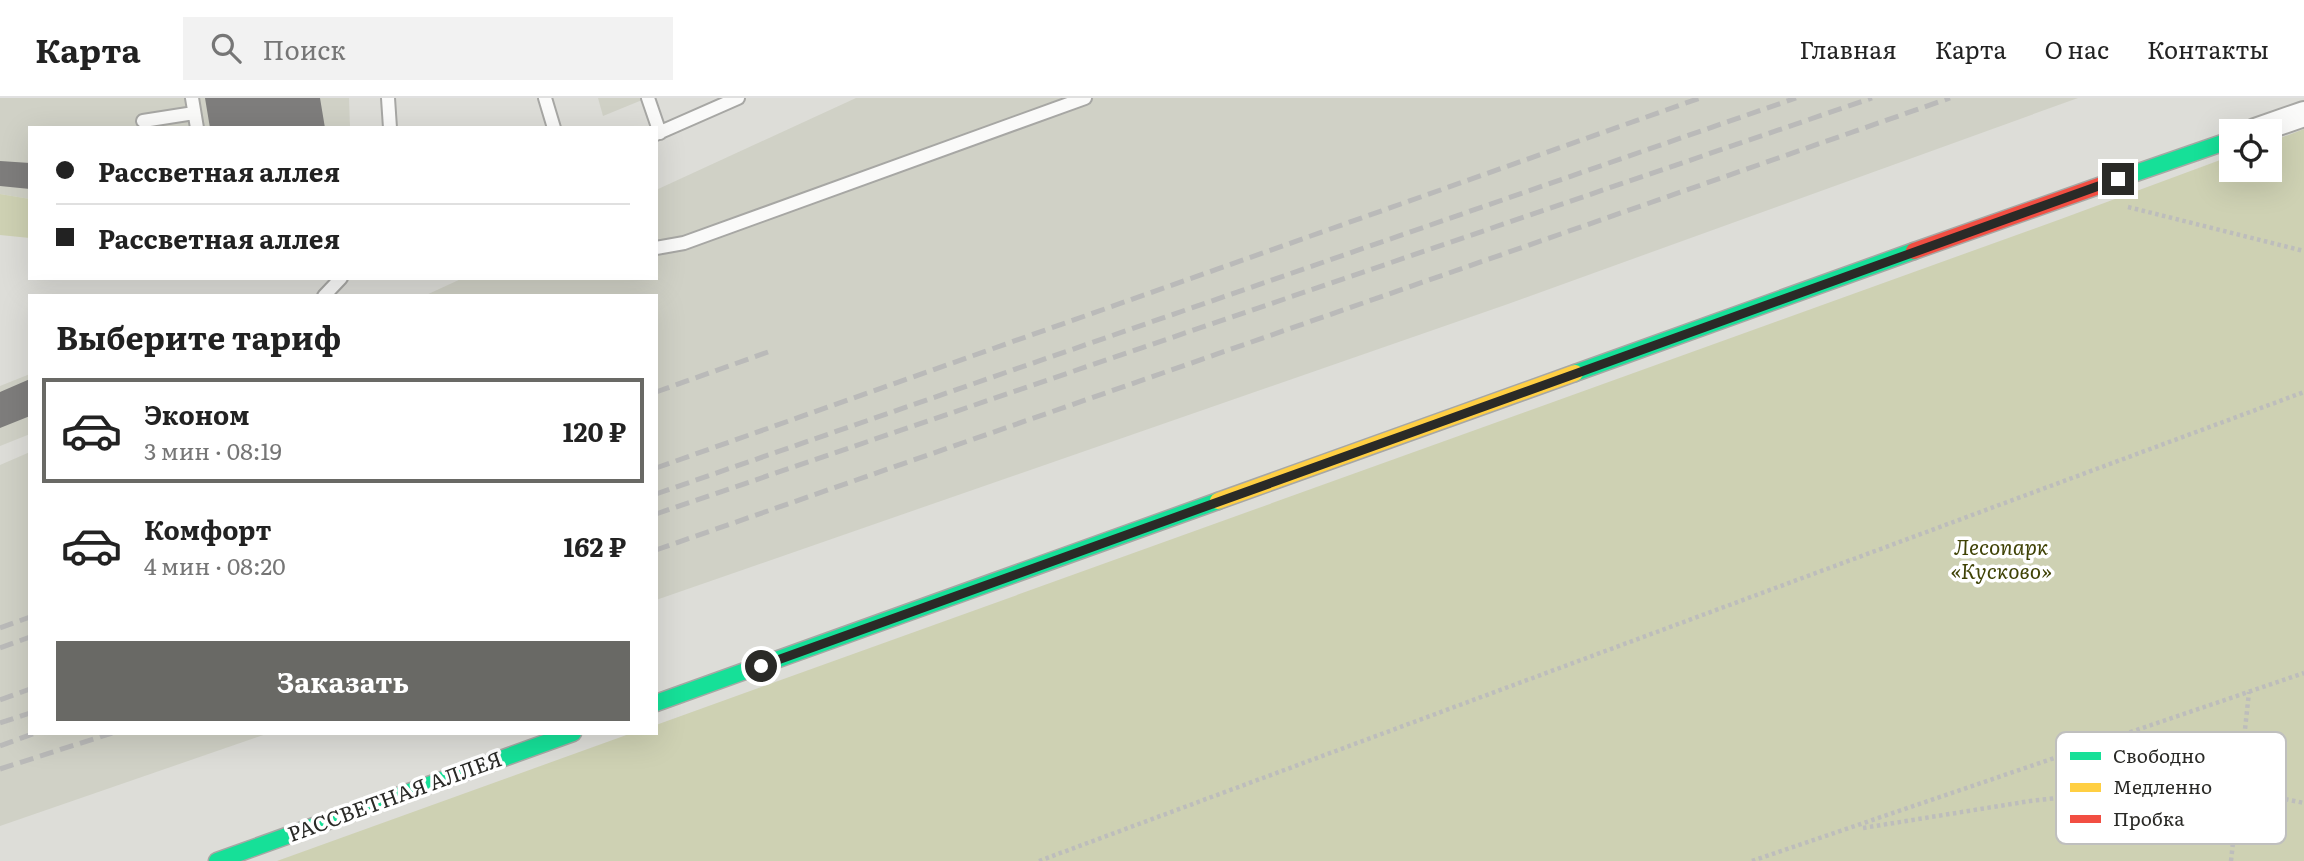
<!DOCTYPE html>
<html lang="ru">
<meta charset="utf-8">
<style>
:root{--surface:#fff;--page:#f2f2f2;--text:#222;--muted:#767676;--line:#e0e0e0;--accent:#696965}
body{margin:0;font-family:Literata,serif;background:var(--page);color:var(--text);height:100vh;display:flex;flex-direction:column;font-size:26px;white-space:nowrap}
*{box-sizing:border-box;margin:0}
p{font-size:23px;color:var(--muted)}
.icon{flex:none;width:38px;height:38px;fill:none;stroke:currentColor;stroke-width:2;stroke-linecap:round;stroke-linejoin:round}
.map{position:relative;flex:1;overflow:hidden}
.drawer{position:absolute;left:28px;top:196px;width:630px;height:441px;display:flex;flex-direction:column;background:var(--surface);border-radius:0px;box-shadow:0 7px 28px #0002}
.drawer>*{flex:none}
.guide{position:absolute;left:28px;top:28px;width:630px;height:154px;border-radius:0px;box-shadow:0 7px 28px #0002;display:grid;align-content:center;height:154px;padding:0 28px;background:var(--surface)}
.fabs{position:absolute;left:2219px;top:21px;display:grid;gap:14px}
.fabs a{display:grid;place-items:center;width:63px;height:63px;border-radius:0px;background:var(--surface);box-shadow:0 7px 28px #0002;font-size:35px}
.end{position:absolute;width:32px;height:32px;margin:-16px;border:9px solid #2a2a27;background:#fff;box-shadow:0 0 0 4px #fff}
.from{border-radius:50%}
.guide b{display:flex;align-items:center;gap:24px;height:66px;font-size:26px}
.guide b+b{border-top:2px solid var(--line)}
.guide i{width:18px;height:18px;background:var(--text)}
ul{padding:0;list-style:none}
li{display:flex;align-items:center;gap:21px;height:105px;margin:0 14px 10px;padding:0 14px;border:4px solid transparent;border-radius:0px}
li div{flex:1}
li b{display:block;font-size:26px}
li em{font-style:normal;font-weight:700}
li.selected{border-color:var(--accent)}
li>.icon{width:63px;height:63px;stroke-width:1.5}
h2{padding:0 28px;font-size:32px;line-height:84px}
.cta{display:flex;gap:14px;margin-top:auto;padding:14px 28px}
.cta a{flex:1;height:80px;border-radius:0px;background:var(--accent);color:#fff;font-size:28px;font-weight:700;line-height:80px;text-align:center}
header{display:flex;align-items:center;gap:42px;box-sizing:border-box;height:98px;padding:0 35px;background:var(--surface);border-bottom:2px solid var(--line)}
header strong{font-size:33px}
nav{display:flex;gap:38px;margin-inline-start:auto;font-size:24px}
.search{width:490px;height:63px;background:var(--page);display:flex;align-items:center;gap:18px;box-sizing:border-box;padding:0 24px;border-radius:0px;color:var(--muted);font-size:26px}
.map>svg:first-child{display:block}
.built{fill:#d0d1c6}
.green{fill:#ced1b3}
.building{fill:#7e7d7c}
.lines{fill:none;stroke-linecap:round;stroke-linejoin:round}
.lane-casing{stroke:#a7a7a4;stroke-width:16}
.street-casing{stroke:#a7a7a4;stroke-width:28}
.fast-casing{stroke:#a7a7a4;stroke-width:19}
.slow-casing{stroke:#a7a7a4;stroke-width:19}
.jam-casing{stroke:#a7a7a4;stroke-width:19}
.path{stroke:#bdbdbc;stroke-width:4.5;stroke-dasharray:3.5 3.5;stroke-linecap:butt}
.lane{stroke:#fafaf9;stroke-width:12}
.street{stroke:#fafaf9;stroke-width:24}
.fast{stroke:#16e098;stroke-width:16}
.slow{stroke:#ffcf43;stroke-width:16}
.jam{stroke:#f24e42;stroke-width:16}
.rail{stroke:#babab9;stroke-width:5;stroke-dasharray:14 7;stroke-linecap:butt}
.route{stroke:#2a2a27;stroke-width:9}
.labels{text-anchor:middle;stroke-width:7;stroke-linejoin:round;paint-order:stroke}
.park-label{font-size:21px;font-style:italic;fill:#3f4205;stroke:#fff}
.street-label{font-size:21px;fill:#2a2a27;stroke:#fff}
.key{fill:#fff;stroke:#bfbfbe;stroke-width:2}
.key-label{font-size:19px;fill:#2a2a27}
</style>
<header>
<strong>Карта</strong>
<div class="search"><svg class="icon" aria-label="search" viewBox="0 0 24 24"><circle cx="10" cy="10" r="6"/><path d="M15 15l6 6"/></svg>Поиск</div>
<nav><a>Главная</a><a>Карта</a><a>О нас</a><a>Контакты</a></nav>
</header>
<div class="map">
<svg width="2304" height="763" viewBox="0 0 2304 763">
<rect width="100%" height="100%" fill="#ddddd8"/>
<path class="built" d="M0,0H349L350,30H30V101L0,96Z
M598,0H647L603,18Z
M856,0H2078L1508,206L656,502V198H424L463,180H656V92Z
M30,276V336L0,348V288Z
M30,354V635H269L0,728V367Z"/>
<path class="green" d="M2304,31V763H277L632,635H656V627L2061,121L2231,58V72H2270V44Z
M0,96L30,101V140L0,137Z"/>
<path class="building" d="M205,0H320L325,30H210Z
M0,63L30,65V91L0,88Z
M30,281V318L0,330V294Z"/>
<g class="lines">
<g class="lane-casing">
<path id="lane" d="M192,0L197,30
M388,0L390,30
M545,0L554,30
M648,0L660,35
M143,23L194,15
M656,36L738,0
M656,150L684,145L1085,0
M324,198L341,180"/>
</g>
<g class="street-casing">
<path id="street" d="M2255,33L2304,16"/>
</g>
<g class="fast-casing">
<path id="fast" d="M2127,78L2231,42
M1575,275L1914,153
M656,605L1218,403
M217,763L573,635"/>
</g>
<g class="slow-casing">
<path id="slow" d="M1218,403L1575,275"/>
</g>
<g class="jam-casing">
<path id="jam" d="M1914,153L2127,78"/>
</g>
<path class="path" d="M2128,109L2304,153
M1863,730L2030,703L2202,684L2304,705
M1039,763L2304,294
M1752,763L2304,575
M2231,763L2249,594"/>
<use href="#lane" class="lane"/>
<use href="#street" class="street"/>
<use href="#fast" class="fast"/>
<use href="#slow" class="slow"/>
<use href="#jam" class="jam"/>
<path class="rail" d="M656,294L768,254
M656,370L1700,0
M656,396L1796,0
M656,416L1872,0
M656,452L1950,0
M0,530L30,519
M0,550L30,539
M0,602L30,591
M0,625L30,615
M0,648L35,635
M0,671L112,635"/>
</g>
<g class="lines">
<path class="route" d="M761,568L2118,81"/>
</g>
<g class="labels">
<g class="park-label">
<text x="2001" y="457">Лесопарк<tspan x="2001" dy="24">«Кусково»</tspan></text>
</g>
<g class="street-label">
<text transform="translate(395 699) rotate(-20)" y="7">РАССВЕТНАЯ АЛЛЕЯ</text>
</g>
</g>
<rect x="2056" y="634" width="230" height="112" rx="10" class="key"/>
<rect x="2070" y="654" width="31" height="8" fill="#16e098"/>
<rect x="2070" y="685" width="31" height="9" fill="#ffcf43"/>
<rect x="2070" y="717" width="31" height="8" fill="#f24e42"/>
<g class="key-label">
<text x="2113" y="665">Свободно</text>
<text x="2113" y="696">Медленно</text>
<text x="2113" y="728">Пробка</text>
</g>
</svg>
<div class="fabs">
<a><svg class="icon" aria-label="locate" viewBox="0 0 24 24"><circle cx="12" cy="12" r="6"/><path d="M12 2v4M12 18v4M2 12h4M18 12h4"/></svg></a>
</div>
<i class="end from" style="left:761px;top:568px"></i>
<i class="end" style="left:2118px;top:81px"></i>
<div class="guide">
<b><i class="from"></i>Рассветная аллея</b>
<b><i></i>Рассветная аллея</b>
</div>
<section class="drawer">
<h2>Выберите тариф</h2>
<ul>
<li class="selected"><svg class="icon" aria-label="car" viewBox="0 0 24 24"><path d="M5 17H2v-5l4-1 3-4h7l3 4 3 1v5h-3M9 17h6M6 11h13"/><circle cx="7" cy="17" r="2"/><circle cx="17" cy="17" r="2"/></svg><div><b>Эконом</b><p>3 мин · 08:19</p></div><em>120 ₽</em></li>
<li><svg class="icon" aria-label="car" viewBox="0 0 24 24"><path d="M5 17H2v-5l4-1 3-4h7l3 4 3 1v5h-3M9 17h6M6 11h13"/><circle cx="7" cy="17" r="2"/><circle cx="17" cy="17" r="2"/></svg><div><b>Комфорт</b><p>4 мин · 08:20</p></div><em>162 ₽</em></li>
</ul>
<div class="cta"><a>Заказать</a></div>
</section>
</div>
